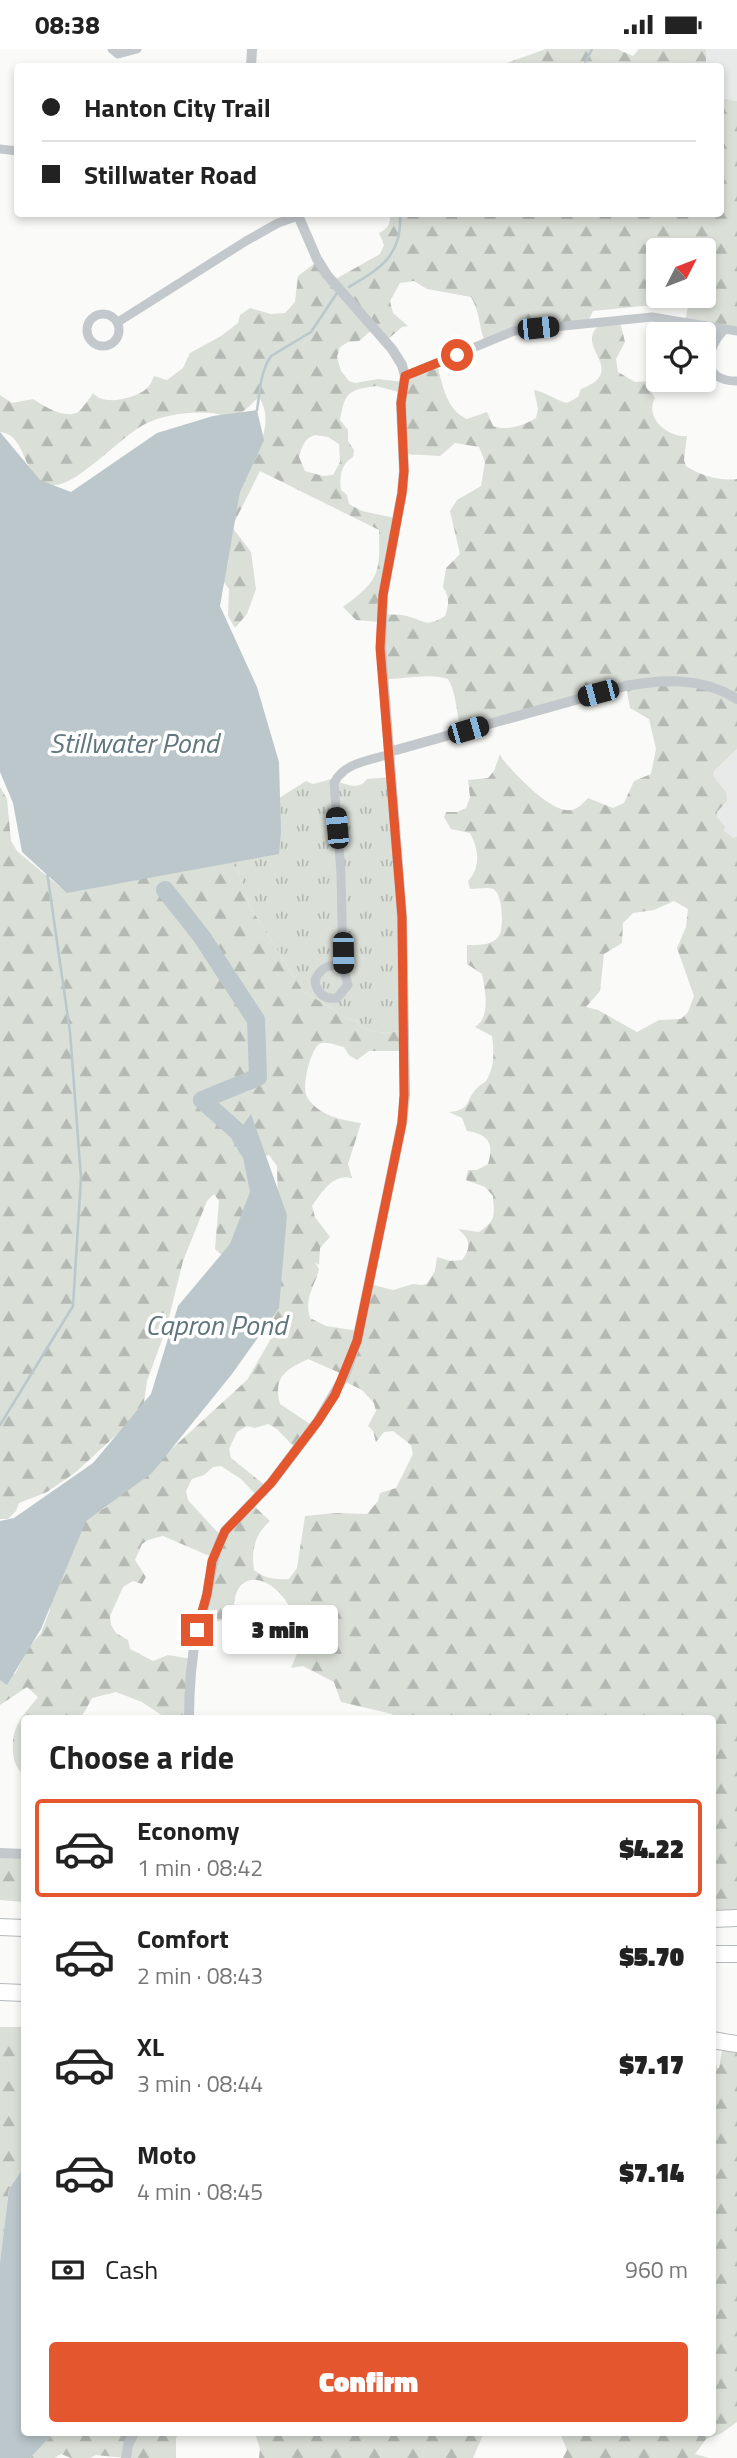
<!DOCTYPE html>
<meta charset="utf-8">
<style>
:root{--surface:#fff;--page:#f2f2f2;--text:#222;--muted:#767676;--line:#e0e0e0;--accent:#e4572e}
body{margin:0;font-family:"Titillium Web",sans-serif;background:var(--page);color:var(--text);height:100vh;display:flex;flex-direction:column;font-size:26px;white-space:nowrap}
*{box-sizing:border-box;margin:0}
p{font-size:23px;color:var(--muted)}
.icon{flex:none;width:38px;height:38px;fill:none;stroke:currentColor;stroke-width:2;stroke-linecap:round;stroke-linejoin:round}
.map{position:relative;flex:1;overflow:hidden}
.drawer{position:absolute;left:21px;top:1666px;width:695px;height:721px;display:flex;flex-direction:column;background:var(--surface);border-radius:7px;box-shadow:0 4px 10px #0003}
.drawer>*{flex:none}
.guide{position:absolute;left:14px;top:14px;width:710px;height:154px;border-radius:7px;box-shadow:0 4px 10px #0003;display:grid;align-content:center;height:154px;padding:0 28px;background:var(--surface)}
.needle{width:46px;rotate:48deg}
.tools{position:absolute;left:646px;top:189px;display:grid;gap:14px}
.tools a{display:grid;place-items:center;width:70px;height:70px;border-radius:7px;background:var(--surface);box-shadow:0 4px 10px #0003;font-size:35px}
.end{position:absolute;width:32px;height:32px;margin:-16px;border:9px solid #e4572e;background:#fff;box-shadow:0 0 0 4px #fff}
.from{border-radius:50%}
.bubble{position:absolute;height:49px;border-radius:7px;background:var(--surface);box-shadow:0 4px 10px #0003;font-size:23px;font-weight:800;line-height:49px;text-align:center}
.car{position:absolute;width:21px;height:42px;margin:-21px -10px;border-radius:9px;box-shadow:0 0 5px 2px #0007;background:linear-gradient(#222 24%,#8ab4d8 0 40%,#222 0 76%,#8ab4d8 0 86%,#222 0)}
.guide b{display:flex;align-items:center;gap:24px;height:66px;font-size:26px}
.guide b+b{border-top:2px solid var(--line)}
.guide i{width:18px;height:18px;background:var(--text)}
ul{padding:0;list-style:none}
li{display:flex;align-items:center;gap:21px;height:98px;margin:0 14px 10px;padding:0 14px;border:4px solid transparent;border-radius:7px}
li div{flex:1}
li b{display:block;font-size:26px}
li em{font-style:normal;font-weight:800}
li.current{border-color:var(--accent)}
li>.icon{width:63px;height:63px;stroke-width:1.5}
h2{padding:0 28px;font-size:32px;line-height:84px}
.pay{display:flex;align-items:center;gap:18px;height:77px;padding:0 28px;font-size:26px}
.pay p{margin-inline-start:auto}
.button{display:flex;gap:14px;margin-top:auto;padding:14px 28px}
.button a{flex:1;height:80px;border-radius:7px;background:var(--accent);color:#fff;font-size:28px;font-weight:800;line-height:80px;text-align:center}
.status{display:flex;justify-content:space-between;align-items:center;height:49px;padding:0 35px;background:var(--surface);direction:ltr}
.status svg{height:19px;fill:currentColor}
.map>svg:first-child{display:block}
.built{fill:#e8e9e9}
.grass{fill:url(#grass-tufts)}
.forest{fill:url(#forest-firs);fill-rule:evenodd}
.water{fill:#bbc7cb}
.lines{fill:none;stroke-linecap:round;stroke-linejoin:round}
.stream{stroke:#bbc7cb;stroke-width:2.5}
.river{stroke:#bbc7cb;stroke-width:18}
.motorway-casing{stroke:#b4b9bd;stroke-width:18}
.minor{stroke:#c3c8cc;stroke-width:9}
.tertiary{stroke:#c3c8cc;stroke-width:10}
.motorway{stroke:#fff;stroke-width:16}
.route{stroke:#e4572e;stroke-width:9}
.labels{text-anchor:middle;stroke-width:7;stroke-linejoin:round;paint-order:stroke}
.water-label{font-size:28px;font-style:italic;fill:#60757c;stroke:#fff}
</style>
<div class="status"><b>08:38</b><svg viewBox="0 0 49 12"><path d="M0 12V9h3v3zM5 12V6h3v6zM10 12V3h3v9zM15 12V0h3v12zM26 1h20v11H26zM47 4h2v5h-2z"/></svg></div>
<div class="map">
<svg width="737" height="2409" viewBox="0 0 737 2409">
<defs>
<pattern id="grass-tufts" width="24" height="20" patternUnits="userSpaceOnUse" patternTransform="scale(1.75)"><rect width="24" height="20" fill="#dadfd7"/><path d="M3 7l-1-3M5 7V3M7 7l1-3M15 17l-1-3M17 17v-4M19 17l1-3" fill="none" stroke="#b4b9b4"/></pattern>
<pattern id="forest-firs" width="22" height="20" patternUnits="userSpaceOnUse" patternTransform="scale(1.75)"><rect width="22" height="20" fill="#dadfd7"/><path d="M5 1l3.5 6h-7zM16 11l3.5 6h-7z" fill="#b4b9b4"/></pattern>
</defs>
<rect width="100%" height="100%" fill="#fafaf8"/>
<path class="built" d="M706,0H737V52L721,49V18L706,17Z
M737,700V787L734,789L723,782L725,777L717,768L713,727L714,722Z"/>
<path class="grass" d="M347,726L338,733C349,736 359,741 367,730L391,728L404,982C386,984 372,985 357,975L358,972L348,970L303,942L250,858L235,812L276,751L306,732L313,735Z"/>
<path class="forest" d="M546,0H617L633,7L639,0H706V17H498Z
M721,49L737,52V284L685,272L689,253L688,247H704V201H658V246L653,256L593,262L588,273L484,291C479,276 479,261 471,248L427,240L414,232L400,234L390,252L393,264L408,277L402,278L387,291L374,279L359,292L348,293L340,298L337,308L341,322L349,332L355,334L378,330L404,333L437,315C442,334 446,361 467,370L487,363L493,377C507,382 523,377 536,369L538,360L534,341C546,343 555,351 567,354L578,348L581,340C624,323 585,304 593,284C595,279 602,274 605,271L619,269L625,293L616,310L618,323L635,333L650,332V341L655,349C644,369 668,389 687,387L684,411L686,417C701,427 720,432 737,430V700L714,722L713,727L726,743L727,752L717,763V768L725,777L724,782L734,789L737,787V1869L712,1871V1670H393L392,1665L341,1653L334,1633L303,1617L291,1619L301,1595C298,1591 295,1586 293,1581C292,1574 293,1565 290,1559C274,1526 232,1515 234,1564C222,1572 213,1576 200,1571L212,1508L163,1487L148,1491L142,1495L135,1511L146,1528L142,1535L133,1532L123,1538L110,1567L111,1576L116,1584L128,1591L130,1600L153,1612L168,1606L192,1610L190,1667H163L142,1653L116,1643L92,1649L81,1669L24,1670V1723H21C15,1716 14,1712 13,1703C11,1677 23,1667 38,1648L27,1638L0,1656V1619L15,1625L28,1600L41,1584L50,1561L54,1484L105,1459L154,1416L247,1331L273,1286L278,1154L277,1117L269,1106L263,1108L245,1160L225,1209L215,1200L219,1152L214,1145L207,1152L183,1212L166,1280L147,1332L144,1354L138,1366L76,1423L47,1443L19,1454L16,1462L8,1470H0V738L7,750L11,792L17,802L60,838L79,841L235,812L250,858L303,942L348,970L358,972L357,975C372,985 386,984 404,982L403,1002H369L357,1011L349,1006L344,998C338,997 329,993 322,994C311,995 301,1039 307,1048C319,1067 341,1071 361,1074L348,1115L352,1129C333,1124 322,1143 312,1157L315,1168L330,1188L320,1199L319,1216L315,1213L319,1220C314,1240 304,1248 310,1269L326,1277L359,1282L369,1235L393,1241L413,1235L421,1236L427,1235L435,1222L437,1208L450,1212L462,1211C472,1198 470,1190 458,1180L479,1183C497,1171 494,1166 493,1147L485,1138L466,1131L468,1121H477L488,1115C494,1095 489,1085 467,1082L462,1069L449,1063C472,1061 465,1051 477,1039C480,1035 483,1035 486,1032C495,1018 494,1002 492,987L475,978C491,968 485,941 482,925L467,915V896C478,896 492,897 499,887C504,879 503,844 493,840C487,838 477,840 470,840L468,832C481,818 479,801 470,784L451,780L444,768L446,763H457L466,759L470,748L468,731L488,729L494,722L500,705L503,711C516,725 554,769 575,760C580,758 585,752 588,749L613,759L624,754L634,732L651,725L656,700L649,670L630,659L626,637L461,681C456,664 457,645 448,630C428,624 408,630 387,630L381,573L356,571L343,558C380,531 380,524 379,481L260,422L232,478L251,503L256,540L247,565L235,579L228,567L229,540L216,523L219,466L263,387C267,373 267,361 259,348C252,354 244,364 234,367C228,369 220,365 213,364C191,362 166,365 145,375C121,387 76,438 53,436C21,434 29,386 0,383V346L12,354L33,350C43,356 64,371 78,363C83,359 89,350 93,344C103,357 133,350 145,341C150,337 152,332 154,327L167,331L183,319L190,304L221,287L238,274L240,266L250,259L271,265L285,264L295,253L298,227L319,211L334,231L380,205L384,196L379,184C388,179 391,175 390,165L721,164ZM376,337L403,344L405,405L440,407L455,394L479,398L485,413L481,437L457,451L450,462L460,505L446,519L443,538C450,549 449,555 445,567C425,579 426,572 407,567C400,565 390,566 383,565L399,470L362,462L349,455L347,446L341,441C339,428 341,415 353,408L354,401L348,392V381L340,371C345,343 348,341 376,337ZM315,386L328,388L339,395L340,413L333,426L323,427L305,422L299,408C302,398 304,389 315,386ZM674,852L688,860L686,878L677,899L694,947L688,963L681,970L659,971L637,983L598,961L586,958L600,942L604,905L622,894L623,874L633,864L654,861ZM308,1310L340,1324L344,1332L362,1341L374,1354L376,1362L368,1377L373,1382L376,1393L384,1383L393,1382L411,1396L413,1405L396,1439L380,1444L378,1452L367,1465L336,1464L305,1467L297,1519L289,1530C275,1531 264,1529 254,1521C251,1501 255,1485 270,1472L252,1455L221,1487L188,1451L186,1442L192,1430L204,1426L213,1418L221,1417L241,1430L258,1448L266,1437L231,1409L229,1400L237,1383L247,1377L255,1379L268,1375L277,1380L295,1399L313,1377L280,1355C273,1328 285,1321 308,1310Z
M0,1803L24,1805V1853L0,1851Z
M0,1978H24V2118L9,2140L0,2213Z
M723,1997L737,1998V2373L722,2384L706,2390L695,2405L709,2409H724H563L567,2401L560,2384H712V2020L716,2014L717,2019H719Z
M54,2384H179L176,2389V2409H125L96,2406L90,2409H71L61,2405L55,2409H30Z
M255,2384H488L482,2388L473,2409H259L260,2400Z"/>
<path class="water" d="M257,361L264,391L240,443L220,557L257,638L279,713L281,783L279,805L67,844L22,803L13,754L0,723V383L40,431L71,443L157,384L213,367Z
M251,1065L287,1166L279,1259L232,1325L152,1424L86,1472L41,1580L7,1636L0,1631V1472L14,1469L93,1414L151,1345L178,1257L230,1195L250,1143L238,1083Z
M24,2118V2384H54L30,2409H0V2213L9,2140Z"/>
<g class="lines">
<path class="stream" d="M583,18L592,0
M349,238C381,219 403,206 400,164
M257,361C260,343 260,323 271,307L311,283L337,244
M0,1376L73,1257L81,1129L70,983L47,823"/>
<path class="river" d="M165,841L202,888L256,971L258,1028L202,1051L238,1083L249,1102"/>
<g class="motorway-casing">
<path id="motorway" d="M712,1870L737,1869
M0,1878L24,1879
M712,1905H737
M0,1943L24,1944
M712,1991L737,1995"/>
</g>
<path class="minor" d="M112,0L118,5L137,0
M0,100L18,102
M87 281a16 16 0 1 1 32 0a16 16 0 1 1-32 0Z
M118,273L246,192L278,174L298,167
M725,280C705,300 700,332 737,332
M405,327L514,282L652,268L737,282
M343,919C331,913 320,919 315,931C316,944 325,951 337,949L348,936L343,919L341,825L334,734C343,714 371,711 390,705"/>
<path class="tertiary" d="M251,18L252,0
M389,703L625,637C664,630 702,628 737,650
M189,1670C189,1640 191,1611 197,1582C199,1570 205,1558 207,1545C211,1522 214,1503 225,1482L271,1434L318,1372L345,1326L357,1292L402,1074L405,1046L402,868L381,599L383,546L402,444L404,422L401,354L405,327L402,316L392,300L327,226L317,210L297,164
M0,1804L24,1805
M126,2409L128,2396L134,2384"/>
<use href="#motorway" class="motorway"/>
</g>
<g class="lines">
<path class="route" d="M197,1581L207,1545L212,1512L225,1482L271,1434L318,1372L335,1346L357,1292L402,1074L404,1046L402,868L380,599L383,546L402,444L404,422L401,354L405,327L457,306"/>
</g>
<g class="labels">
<g class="water-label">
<text x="134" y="704">Stillwater Pond</text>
<text x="216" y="1286">Capron Pond</text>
</g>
</g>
</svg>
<div class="tools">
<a><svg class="needle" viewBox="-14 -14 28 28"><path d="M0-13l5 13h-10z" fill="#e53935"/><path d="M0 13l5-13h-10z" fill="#767676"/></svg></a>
<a><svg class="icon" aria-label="locate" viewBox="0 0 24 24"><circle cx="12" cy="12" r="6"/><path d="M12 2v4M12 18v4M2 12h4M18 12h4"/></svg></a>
</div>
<i class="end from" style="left:457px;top:306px"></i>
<i class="end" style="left:197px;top:1581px"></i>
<div class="bubble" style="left:222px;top:1556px;width:116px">3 min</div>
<i class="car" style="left:538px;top:279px;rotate:84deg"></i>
<i class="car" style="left:598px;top:644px;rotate:255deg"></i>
<i class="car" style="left:468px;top:681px;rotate:74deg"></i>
<i class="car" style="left:337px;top:779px;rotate:355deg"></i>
<i class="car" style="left:343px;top:904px;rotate:179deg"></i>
<div class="guide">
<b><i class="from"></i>Hanton City Trail</b>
<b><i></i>Stillwater Road</b>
</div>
<section class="drawer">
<h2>Choose a ride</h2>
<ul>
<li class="current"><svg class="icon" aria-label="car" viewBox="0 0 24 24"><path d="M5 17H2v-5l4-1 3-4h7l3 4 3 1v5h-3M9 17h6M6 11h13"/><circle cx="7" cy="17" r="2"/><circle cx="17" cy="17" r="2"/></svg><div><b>Economy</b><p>1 min · 08:42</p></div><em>$4.22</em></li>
<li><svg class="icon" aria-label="car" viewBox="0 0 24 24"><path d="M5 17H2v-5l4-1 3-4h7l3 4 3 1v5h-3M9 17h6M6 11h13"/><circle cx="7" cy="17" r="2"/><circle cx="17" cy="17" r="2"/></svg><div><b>Comfort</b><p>2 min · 08:43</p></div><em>$5.70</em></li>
<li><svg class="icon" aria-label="car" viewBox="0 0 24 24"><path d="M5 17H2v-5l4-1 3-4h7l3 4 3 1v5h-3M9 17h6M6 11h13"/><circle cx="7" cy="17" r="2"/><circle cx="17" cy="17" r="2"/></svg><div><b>XL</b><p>3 min · 08:44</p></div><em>$7.17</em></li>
<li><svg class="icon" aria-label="car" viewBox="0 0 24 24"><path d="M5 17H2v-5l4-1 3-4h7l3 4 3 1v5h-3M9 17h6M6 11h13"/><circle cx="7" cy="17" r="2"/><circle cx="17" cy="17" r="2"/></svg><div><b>Moto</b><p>4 min · 08:45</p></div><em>$7.14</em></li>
</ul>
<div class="pay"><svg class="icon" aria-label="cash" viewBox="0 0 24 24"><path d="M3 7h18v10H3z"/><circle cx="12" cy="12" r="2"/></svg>Cash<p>960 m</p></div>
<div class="button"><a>Confirm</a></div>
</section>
</div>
